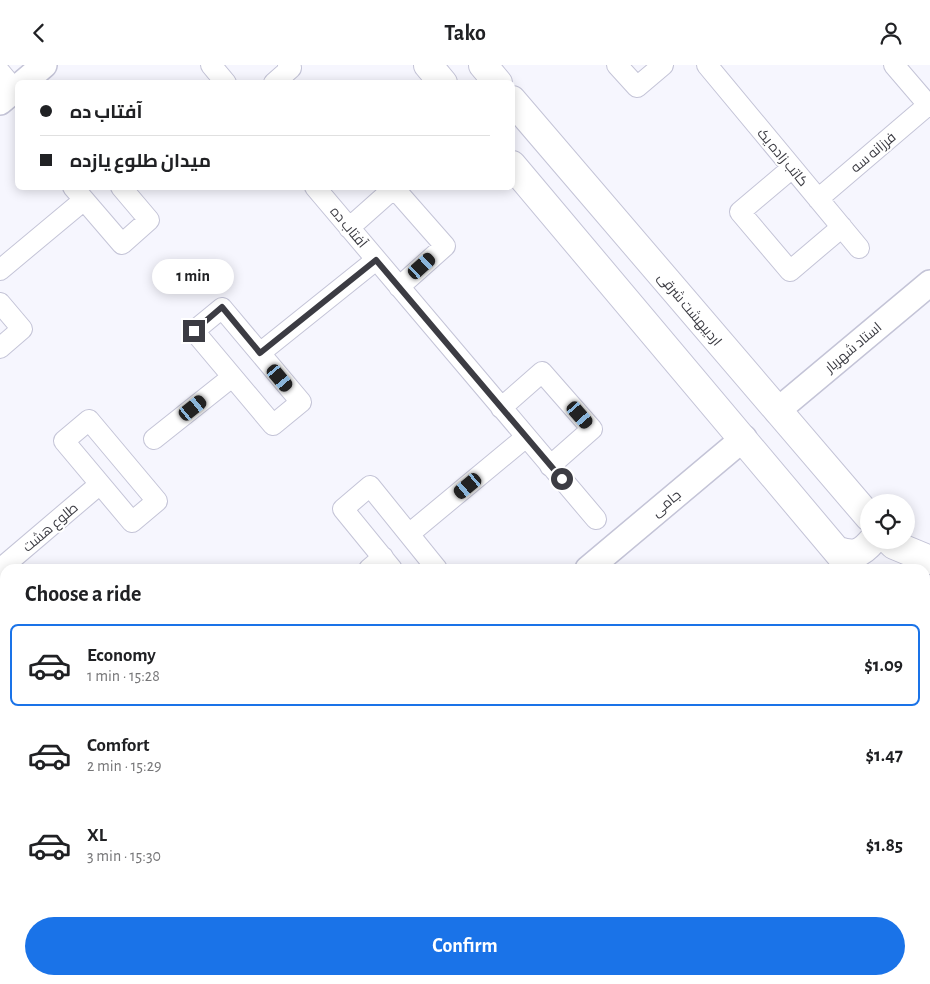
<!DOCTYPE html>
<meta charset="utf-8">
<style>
:root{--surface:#fff;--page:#f6f6f6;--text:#202124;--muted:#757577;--line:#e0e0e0;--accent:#1a73e8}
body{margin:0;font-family:"Alegreya Sans",Cairo,sans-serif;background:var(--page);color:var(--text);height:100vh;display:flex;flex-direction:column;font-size:19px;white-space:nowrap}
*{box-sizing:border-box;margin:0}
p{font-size:16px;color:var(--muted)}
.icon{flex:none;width:28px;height:28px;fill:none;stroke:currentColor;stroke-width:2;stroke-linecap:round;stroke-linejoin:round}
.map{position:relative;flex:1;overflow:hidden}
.panel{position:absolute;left:0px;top:499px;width:930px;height:421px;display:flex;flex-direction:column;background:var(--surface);border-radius:15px 15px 0 0;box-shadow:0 2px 12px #0003}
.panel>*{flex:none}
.guide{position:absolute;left:15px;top:15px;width:500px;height:110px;border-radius:8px;box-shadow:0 2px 12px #0003;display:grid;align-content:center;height:110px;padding:0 25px;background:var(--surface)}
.tools{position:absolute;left:860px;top:429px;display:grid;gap:10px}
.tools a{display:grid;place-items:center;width:55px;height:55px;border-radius:50%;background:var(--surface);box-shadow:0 2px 12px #0003;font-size:25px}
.end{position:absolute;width:22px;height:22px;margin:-11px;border:6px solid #3c3c43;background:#fff;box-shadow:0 0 0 2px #fff}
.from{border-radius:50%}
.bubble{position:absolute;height:35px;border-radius:18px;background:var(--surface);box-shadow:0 2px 12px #0003;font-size:16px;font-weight:700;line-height:35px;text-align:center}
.car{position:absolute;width:15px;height:30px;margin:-15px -8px;border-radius:6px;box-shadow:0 0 4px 1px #0007;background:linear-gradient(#222 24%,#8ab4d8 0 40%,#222 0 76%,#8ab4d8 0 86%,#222 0)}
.guide b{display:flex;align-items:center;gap:18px;height:48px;font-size:19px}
.guide b+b{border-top:1px solid var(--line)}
.guide i{width:12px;height:12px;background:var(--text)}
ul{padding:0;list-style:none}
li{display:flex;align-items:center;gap:15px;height:82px;margin:0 10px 8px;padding:0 15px;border:2px solid transparent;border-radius:8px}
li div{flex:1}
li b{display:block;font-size:19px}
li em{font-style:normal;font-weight:700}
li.active{border-color:var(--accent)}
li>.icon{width:45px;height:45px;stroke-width:1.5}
h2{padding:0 25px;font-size:22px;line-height:60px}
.button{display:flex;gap:10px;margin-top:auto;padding:10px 25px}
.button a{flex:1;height:58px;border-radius:30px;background:var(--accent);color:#fff;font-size:20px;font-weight:700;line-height:58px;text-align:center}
header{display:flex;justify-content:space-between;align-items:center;height:65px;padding:0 25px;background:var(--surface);font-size:22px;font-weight:700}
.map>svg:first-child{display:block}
.green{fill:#fac2f2}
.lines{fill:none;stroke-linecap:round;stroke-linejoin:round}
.minor-casing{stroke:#c4c4d7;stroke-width:22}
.tertiary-casing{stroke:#c4c4d7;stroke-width:28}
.secondary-casing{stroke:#c4c4d7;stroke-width:30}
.minor{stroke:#fff;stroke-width:20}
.tertiary{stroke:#fff;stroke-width:25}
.secondary{stroke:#fff;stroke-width:28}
.route{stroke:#3c3c43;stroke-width:6}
.labels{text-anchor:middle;stroke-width:4;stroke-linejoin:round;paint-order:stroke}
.street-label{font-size:14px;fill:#3c3c43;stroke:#fff}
</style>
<header><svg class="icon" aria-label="back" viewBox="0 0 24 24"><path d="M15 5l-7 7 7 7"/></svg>Tako<svg class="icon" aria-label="person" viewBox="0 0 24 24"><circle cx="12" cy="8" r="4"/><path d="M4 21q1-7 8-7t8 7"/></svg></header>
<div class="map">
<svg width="930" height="919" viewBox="0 0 930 919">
<rect width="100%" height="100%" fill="#f6f6fe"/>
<path class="green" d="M930,518V648L925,647V520Z"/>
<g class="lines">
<g class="minor-casing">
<path id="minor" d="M211,0L226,18
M617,0L637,22L663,0
M707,0L859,183
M894,0L930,42
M0,7L15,25
M274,18L291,3L288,0
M792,103L740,147L790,206L842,162
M73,122L122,179L149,155L121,122
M315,122L596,454
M818,134L928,40
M349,163L394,123L445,181L399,222
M0,205L84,135
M0,238L22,264L0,283
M222,243L301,337L273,360L194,266Z
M260,288L376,195
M501,343L542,307L592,364L550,401
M89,355L157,436L132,457L64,376Z
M154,374L232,312
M409,469L526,372
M0,504L100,419
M369,504L383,492
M392,504L343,444L370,421L437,504
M0,540L5,546
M312,915L316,919"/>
</g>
<g class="tertiary-casing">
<path id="tertiary" d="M23,18L44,0
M0,37L18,22
M777,346L930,218
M588,504L744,373
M95,919L100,915"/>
</g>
<g class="secondary-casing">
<path id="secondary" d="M428,0L443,18
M483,0L498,18
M512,35L869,452
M512,100L852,504
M889,475L894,480L930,495
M838,486C855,491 861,489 873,475
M925,665H930
M499,919L504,915
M589,919L594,915"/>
</g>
<use href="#minor" class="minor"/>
<use href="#tertiary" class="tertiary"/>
<use href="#secondary" class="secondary"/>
</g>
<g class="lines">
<path class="route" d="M194,266L222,242L260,288L376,195L562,414"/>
</g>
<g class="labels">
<g class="street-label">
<text transform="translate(873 87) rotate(-40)" y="5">فرزانه سه</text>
<text transform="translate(783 92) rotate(50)" y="5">کاتب زاده یک</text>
<text transform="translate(349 162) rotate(50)" y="5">آفتاب ده</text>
<text transform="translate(690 244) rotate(50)" y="5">اردیبهشت شرقی</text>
<text transform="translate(853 282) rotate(-40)" y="5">استاد شهریار</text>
<text transform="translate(666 438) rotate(-40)" y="5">جامی</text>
<text transform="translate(50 462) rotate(-40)" y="5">طلوع هشت</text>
</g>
</g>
</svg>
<div class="tools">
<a><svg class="icon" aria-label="locate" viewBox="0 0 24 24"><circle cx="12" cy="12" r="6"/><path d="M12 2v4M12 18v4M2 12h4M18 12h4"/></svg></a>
</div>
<i class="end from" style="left:562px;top:414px"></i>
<i class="end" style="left:194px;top:266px"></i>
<div class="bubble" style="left:152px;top:194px;width:82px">1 min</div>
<i class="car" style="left:422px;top:201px;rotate:48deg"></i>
<i class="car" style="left:280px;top:313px;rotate:140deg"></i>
<i class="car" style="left:193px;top:343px;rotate:51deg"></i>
<i class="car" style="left:580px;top:350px;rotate:139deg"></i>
<i class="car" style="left:468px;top:421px;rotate:230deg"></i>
<div class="guide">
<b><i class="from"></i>آفتاب ده</b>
<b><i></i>میدان طلوع یازده</b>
</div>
<section class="panel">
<h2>Choose a ride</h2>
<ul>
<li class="active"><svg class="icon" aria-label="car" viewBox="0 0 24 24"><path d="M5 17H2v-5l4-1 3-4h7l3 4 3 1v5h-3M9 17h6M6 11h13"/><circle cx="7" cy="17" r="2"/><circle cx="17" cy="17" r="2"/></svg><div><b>Economy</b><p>1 min · 15:28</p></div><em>$1.09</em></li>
<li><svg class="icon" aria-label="car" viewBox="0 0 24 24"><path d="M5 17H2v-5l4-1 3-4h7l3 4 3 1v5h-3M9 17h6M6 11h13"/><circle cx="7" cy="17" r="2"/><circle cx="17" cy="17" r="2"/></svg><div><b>Comfort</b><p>2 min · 15:29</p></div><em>$1.47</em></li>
<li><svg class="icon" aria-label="car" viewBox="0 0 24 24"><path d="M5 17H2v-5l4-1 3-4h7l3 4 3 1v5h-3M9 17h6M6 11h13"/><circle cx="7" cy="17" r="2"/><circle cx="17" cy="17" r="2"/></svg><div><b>XL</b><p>3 min · 15:30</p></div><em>$1.85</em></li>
</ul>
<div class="button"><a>Confirm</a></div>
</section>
</div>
